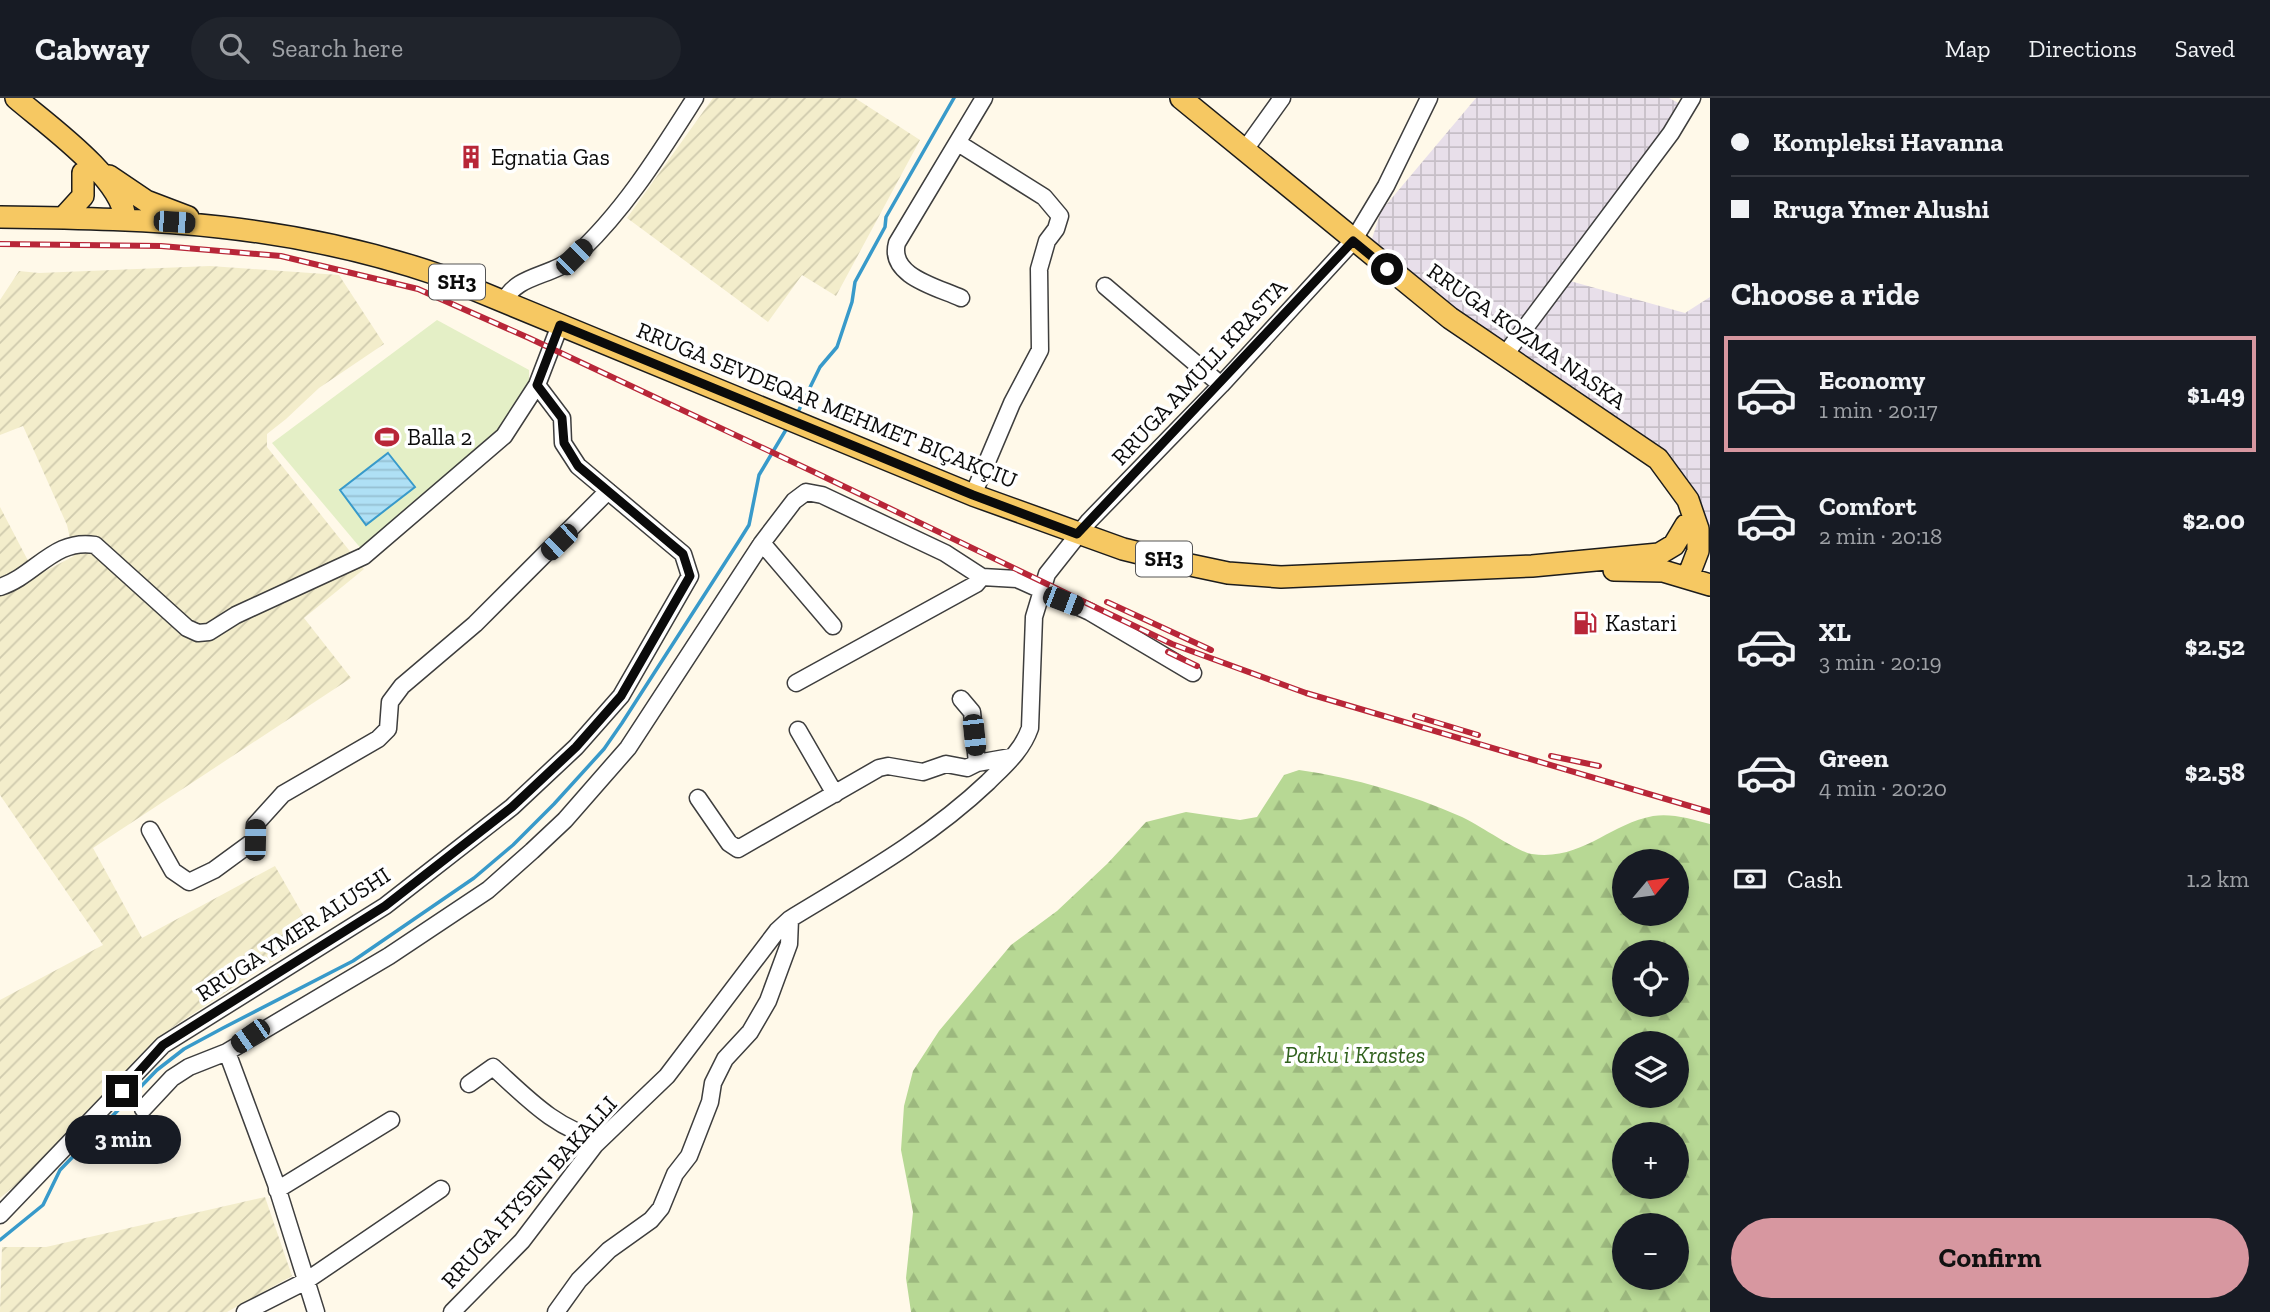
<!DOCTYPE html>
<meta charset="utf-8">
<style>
:root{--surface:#171b24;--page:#20242c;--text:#f1f3f6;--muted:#9ea1a6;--line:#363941;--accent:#d797a0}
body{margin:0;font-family:"Zilla Slab",serif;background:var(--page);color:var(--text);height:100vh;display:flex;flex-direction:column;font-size:26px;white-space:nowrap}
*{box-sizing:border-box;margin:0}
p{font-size:23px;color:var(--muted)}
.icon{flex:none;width:38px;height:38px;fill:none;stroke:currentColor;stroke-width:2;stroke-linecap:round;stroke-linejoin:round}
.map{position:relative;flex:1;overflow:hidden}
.side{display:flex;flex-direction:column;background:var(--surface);width:560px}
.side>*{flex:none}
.hud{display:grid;align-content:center;height:154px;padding:0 21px;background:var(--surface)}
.needle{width:46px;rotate:61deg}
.buttons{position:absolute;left:1612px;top:751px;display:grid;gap:14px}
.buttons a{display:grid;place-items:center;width:77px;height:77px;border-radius:50%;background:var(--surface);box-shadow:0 4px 10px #0003;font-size:35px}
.end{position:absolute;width:32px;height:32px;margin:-16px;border:9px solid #0b0b0b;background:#fff;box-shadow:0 0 0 4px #fff}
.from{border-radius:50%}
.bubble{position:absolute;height:49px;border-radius:24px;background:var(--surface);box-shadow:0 4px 10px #0003;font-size:23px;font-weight:800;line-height:49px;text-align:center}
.car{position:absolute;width:21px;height:42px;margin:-21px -10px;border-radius:9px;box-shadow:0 0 5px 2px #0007;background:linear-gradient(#222 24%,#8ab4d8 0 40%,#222 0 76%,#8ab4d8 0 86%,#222 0)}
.hud b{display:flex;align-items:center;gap:24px;height:66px;font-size:26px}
.hud b+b{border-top:2px solid var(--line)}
.hud i{width:18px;height:18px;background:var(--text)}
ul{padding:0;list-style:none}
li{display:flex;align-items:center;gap:21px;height:116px;margin:0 14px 10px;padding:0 7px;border:4px solid transparent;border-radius:0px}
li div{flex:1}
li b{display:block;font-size:26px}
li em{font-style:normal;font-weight:800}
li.on{border-color:var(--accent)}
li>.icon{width:63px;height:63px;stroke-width:1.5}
h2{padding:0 21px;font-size:32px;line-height:84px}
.pay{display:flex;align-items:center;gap:18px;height:77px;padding:0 21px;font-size:26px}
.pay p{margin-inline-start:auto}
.button{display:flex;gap:14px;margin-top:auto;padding:14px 21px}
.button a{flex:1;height:80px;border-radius:42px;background:var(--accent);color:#111;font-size:28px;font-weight:800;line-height:80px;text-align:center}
header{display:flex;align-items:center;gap:42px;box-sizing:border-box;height:98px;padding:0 35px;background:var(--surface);border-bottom:2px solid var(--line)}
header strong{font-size:33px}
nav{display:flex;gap:38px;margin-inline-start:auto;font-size:24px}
.search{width:490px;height:63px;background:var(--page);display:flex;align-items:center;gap:18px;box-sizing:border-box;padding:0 24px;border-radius:38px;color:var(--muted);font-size:26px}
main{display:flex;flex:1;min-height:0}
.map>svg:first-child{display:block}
.industrial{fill:url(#industrial-grid)}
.farmland{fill:url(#farmland-furrows)}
.forest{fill:url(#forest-firs);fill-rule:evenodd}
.pitch{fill:#e4efc6}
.water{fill:url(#water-rules);stroke:#389aca;stroke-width:2}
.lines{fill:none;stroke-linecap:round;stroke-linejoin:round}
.stream{stroke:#389aca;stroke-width:3.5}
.minor-casing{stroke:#3e3e3e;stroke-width:19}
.major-casing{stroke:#1c1c1c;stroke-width:24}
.minor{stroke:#fff;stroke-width:16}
.major{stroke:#f6c862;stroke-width:21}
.rail-casing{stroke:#b82638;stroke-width:6}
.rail{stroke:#fff;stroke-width:3.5;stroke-dasharray:10;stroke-linecap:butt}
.route{stroke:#0b0b0b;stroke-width:9}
.labels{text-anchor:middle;stroke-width:7;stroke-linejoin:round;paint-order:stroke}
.shield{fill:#fff;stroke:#545454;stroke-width:2}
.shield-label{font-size:21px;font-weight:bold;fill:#0b0b0b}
.poi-label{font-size:23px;fill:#0b0b0b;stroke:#fff;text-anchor:start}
.street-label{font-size:23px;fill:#0b0b0b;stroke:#fff}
.park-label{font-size:23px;font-style:italic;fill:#30611d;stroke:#fff}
</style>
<header>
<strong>Cabway</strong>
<div class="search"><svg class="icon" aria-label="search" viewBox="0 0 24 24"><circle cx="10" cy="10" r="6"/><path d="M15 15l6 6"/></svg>Search here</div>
<nav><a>Map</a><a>Directions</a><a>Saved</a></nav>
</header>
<main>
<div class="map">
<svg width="1710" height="1214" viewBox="0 0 1710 1214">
<defs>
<pattern id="industrial-grid" width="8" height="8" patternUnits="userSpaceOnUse" patternTransform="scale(1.75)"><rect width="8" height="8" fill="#e8dfea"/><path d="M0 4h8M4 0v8" fill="none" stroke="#c6bec7"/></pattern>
<pattern id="farmland-furrows" width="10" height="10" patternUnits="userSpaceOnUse" patternTransform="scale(1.75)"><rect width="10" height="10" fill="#f3edcb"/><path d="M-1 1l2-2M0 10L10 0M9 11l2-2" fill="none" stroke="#cfcaad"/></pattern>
<pattern id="forest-firs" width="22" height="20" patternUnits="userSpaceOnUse" patternTransform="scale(1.75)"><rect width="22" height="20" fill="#b7d894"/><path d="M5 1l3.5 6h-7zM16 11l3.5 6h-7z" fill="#9cb87e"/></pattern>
<pattern id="water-rules" width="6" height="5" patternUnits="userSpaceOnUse" patternTransform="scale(1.75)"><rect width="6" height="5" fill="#afe0f5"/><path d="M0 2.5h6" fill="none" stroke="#95bfd1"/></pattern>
</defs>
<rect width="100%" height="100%" fill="#fff9e9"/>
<path class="industrial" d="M1476,0H1669L1684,8L1502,249L1369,150L1381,113Z
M1570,183L1685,215L1710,199V433L1691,390L1664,355L1518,252Z"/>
<path class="farmland" d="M713,0H855L920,42L836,198L802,177L768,224L627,120Z
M210,168L339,177L384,246L319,290L286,321L267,336V349L364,471L304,520L351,580L93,750L142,840L275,768L314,836L170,931L24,1080L0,1100V902L103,847L0,697V409L36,478L74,458L67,427L23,328L0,337V202L19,173L39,175Z
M265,1099L292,1178L227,1214H0L2,1149H46Z"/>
<path class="forest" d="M1299,672C1355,680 1410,696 1462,719C1479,727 1518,754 1532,756C1582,763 1609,726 1653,718C1672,715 1691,721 1710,726V1214H911L906,1180L913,1114L901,1052L904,1008L913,973L939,933L1011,847L1057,813L1107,766L1146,724L1186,714L1240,722L1257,719L1284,677ZM1624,763H1676V816H1624ZM1624,854H1676V906H1624ZM1624,945H1676V998H1624ZM1624,1036H1676V1088H1624ZM1624,1127H1676V1180H1624Z"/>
<path class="pitch" d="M437,222L529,272V283L502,333L363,453L272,345Z"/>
<path class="water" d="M388,355L415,389L366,427L340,392Z"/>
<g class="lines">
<path class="stream" d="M796,318L820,269L837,249L852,204L855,184L885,129L886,119L954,0
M0,1142L43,1107L60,1072L157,972L184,951L223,930L353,863L474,780L513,747L554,706L604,651L622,625L739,443L749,427L759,377L787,330"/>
<g class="minor-casing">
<path id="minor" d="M958,45L1044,99L1060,118L1056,131L1047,143L1039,171L1040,252L1012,305L973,397
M1244,53L1282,0
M1105,188L1221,287
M961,200C937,189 888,178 897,145L984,0
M504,204C516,176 553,179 574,159C623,115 660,55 695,0
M1504,258L1671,35L1692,0
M762,445L833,528
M0,489C35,478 54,440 95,447L187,530L198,535L209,534L236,517L364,458L504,338L537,287
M796,585L976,486L982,479
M961,601L972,614L977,665
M798,632L835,696
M698,700L729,745L738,751L879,670L888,668L923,674L946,666L967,670L977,665L1011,659
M150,732L173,773L189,784L214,772L255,742V727L283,696L378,641L388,631L390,604L402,588L475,526L608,393
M227,954L276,1086L316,1214
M469,986L493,969C525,998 557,1033 601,1041
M143,1011L172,980L189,969L227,954L389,858L488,792L532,753L565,722L628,650L762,445L794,403L806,394L822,397L945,455L982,479L1017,481L1090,514L1193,575
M277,1092L391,1022
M0,1117L163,947L385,808L512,709L576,649L621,598L690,478L683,456L578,368L563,345L562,320L537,287L560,227
M245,1214L306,1183L441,1091
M452,1214L522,1143L595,1047L667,978L777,833L790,821C859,779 929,740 988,684C1005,667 1022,653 1030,630L1034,519L1047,476L1089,423L1221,287L1353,143L1386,88L1429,0
M556,1214L579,1182L609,1152L651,1122L661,1110L675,1076L689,1058L710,1004L713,985L725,961L750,934L768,903L789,846L790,821"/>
</g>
<g class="major-casing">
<path id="major" d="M16,0C46,26 123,80 125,121
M1181,0L1450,220L1658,361L1688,402L1698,431V453L1688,479
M109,78L146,103L188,119
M0,119C158,121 287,125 439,177L973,397L1123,451L1176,464L1228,475L1281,479L1532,468L1659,456L1674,447L1686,427
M63,120L83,98V75
M1614,472L1663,473L1710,487"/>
</g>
<use href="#minor" class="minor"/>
<use href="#major" class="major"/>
<g class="rail-casing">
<path id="rail" d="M0,146L161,148L281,158L418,191L529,240L814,374L1172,546L1306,595L1710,714
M1107,504L1211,552
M1168,554L1197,568
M1415,618L1478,637
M1551,658L1599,668"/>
</g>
<use href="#rail" class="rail"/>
</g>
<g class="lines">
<path class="route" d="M122,993L163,947L385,808L512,709L576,649L621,598L690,478L683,456L578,368L564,345L562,320L537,287L560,227L973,397L1077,436L1353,143L1387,171"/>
</g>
<defs>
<g id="building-bare" transform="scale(1.89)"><path d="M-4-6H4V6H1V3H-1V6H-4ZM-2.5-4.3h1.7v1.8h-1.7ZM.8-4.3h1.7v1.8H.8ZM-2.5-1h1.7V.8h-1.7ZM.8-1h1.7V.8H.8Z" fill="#b82638" stroke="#fff" stroke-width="2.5" paint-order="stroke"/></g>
<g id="stadium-bare" transform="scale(1.89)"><path d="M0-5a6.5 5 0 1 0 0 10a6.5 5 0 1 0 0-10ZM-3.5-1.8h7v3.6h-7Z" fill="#b82638" stroke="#fff" stroke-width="2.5" paint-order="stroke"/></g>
<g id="fuel-bare" transform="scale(1.89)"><path d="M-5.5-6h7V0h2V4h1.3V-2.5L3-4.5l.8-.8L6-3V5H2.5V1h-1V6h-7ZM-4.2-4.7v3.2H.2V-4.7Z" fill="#b82638" stroke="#fff" stroke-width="2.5" paint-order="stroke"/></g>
</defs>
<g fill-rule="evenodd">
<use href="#building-bare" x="471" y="59"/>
<use href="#stadium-bare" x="387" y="339"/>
<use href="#fuel-bare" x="1585" y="525"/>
</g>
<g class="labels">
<g class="shield">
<rect x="429" y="166.5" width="56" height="35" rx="5"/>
<rect x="1136" y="443.5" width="56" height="35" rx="5"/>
</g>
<g class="shield-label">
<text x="457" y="191">SH3</text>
<text x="1164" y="468">SH3</text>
</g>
<g class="poi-label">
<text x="491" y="67">Egnatia Gas</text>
<text x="407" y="347">Balla 2</text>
<text x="1605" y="533">Kastari</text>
</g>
<g class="street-label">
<text transform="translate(1527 238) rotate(35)" y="8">RRUGA KOZMA NASKA</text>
<text transform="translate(1199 274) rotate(-47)" y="8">RRUGA AMULL KRASTA</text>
<text transform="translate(827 307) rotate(22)" y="8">RRUGA SEVDEQAR MEHMET BIÇAKÇIU</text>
<text transform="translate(293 836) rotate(-33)" y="8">RRUGA YMER ALUSHI</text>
<text transform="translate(529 1094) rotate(-48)" y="8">RRUGA HYSEN BAKALLI</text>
</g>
<g class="park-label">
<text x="1355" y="965">Parku i Krastes</text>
</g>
</g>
</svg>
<div class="buttons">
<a><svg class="needle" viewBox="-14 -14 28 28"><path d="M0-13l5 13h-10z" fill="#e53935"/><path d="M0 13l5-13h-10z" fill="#9ea1a6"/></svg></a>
<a><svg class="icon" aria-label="locate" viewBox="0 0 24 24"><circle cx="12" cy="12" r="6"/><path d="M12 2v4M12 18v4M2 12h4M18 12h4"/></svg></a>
<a><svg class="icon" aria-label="layers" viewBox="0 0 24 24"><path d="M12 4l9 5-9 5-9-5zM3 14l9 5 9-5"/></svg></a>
<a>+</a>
<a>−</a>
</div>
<i class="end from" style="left:1387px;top:171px"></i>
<i class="end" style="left:122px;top:993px"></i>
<div class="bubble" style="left:65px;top:1017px;width:116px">3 min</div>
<i class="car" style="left:174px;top:124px;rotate:94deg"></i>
<i class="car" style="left:574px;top:159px;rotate:45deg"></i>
<i class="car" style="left:559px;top:444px;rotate:226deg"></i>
<i class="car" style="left:1063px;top:503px;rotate:111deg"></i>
<i class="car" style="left:974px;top:637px;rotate:174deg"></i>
<i class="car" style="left:255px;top:742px;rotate:1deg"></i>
<i class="car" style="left:250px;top:938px;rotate:235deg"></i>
</div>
<section class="side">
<div class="hud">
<b><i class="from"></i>Kompleksi Havanna</b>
<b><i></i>Rruga Ymer Alushi</b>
</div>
<h2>Choose a ride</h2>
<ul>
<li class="on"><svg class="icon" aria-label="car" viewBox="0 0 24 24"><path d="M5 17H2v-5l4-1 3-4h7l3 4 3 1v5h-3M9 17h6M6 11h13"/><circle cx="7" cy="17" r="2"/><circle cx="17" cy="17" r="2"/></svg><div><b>Economy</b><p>1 min · 20:17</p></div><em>$1.49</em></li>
<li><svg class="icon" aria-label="car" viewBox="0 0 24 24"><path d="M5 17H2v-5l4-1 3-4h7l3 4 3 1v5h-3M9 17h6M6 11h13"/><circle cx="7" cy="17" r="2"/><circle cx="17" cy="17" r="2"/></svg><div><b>Comfort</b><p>2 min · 20:18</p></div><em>$2.00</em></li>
<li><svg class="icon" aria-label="car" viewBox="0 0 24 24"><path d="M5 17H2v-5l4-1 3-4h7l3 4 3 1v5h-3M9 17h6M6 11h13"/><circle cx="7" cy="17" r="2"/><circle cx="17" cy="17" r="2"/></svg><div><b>XL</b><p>3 min · 20:19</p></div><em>$2.52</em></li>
<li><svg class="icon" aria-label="car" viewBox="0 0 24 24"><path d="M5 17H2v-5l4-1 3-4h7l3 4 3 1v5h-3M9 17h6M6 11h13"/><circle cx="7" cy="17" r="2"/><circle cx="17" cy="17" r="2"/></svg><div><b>Green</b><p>4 min · 20:20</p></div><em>$2.58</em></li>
</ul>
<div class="pay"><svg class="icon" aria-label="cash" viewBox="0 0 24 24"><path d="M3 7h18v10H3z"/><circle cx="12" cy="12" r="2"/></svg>Cash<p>1.2 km</p></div>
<div class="button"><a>Confirm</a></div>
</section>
</main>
